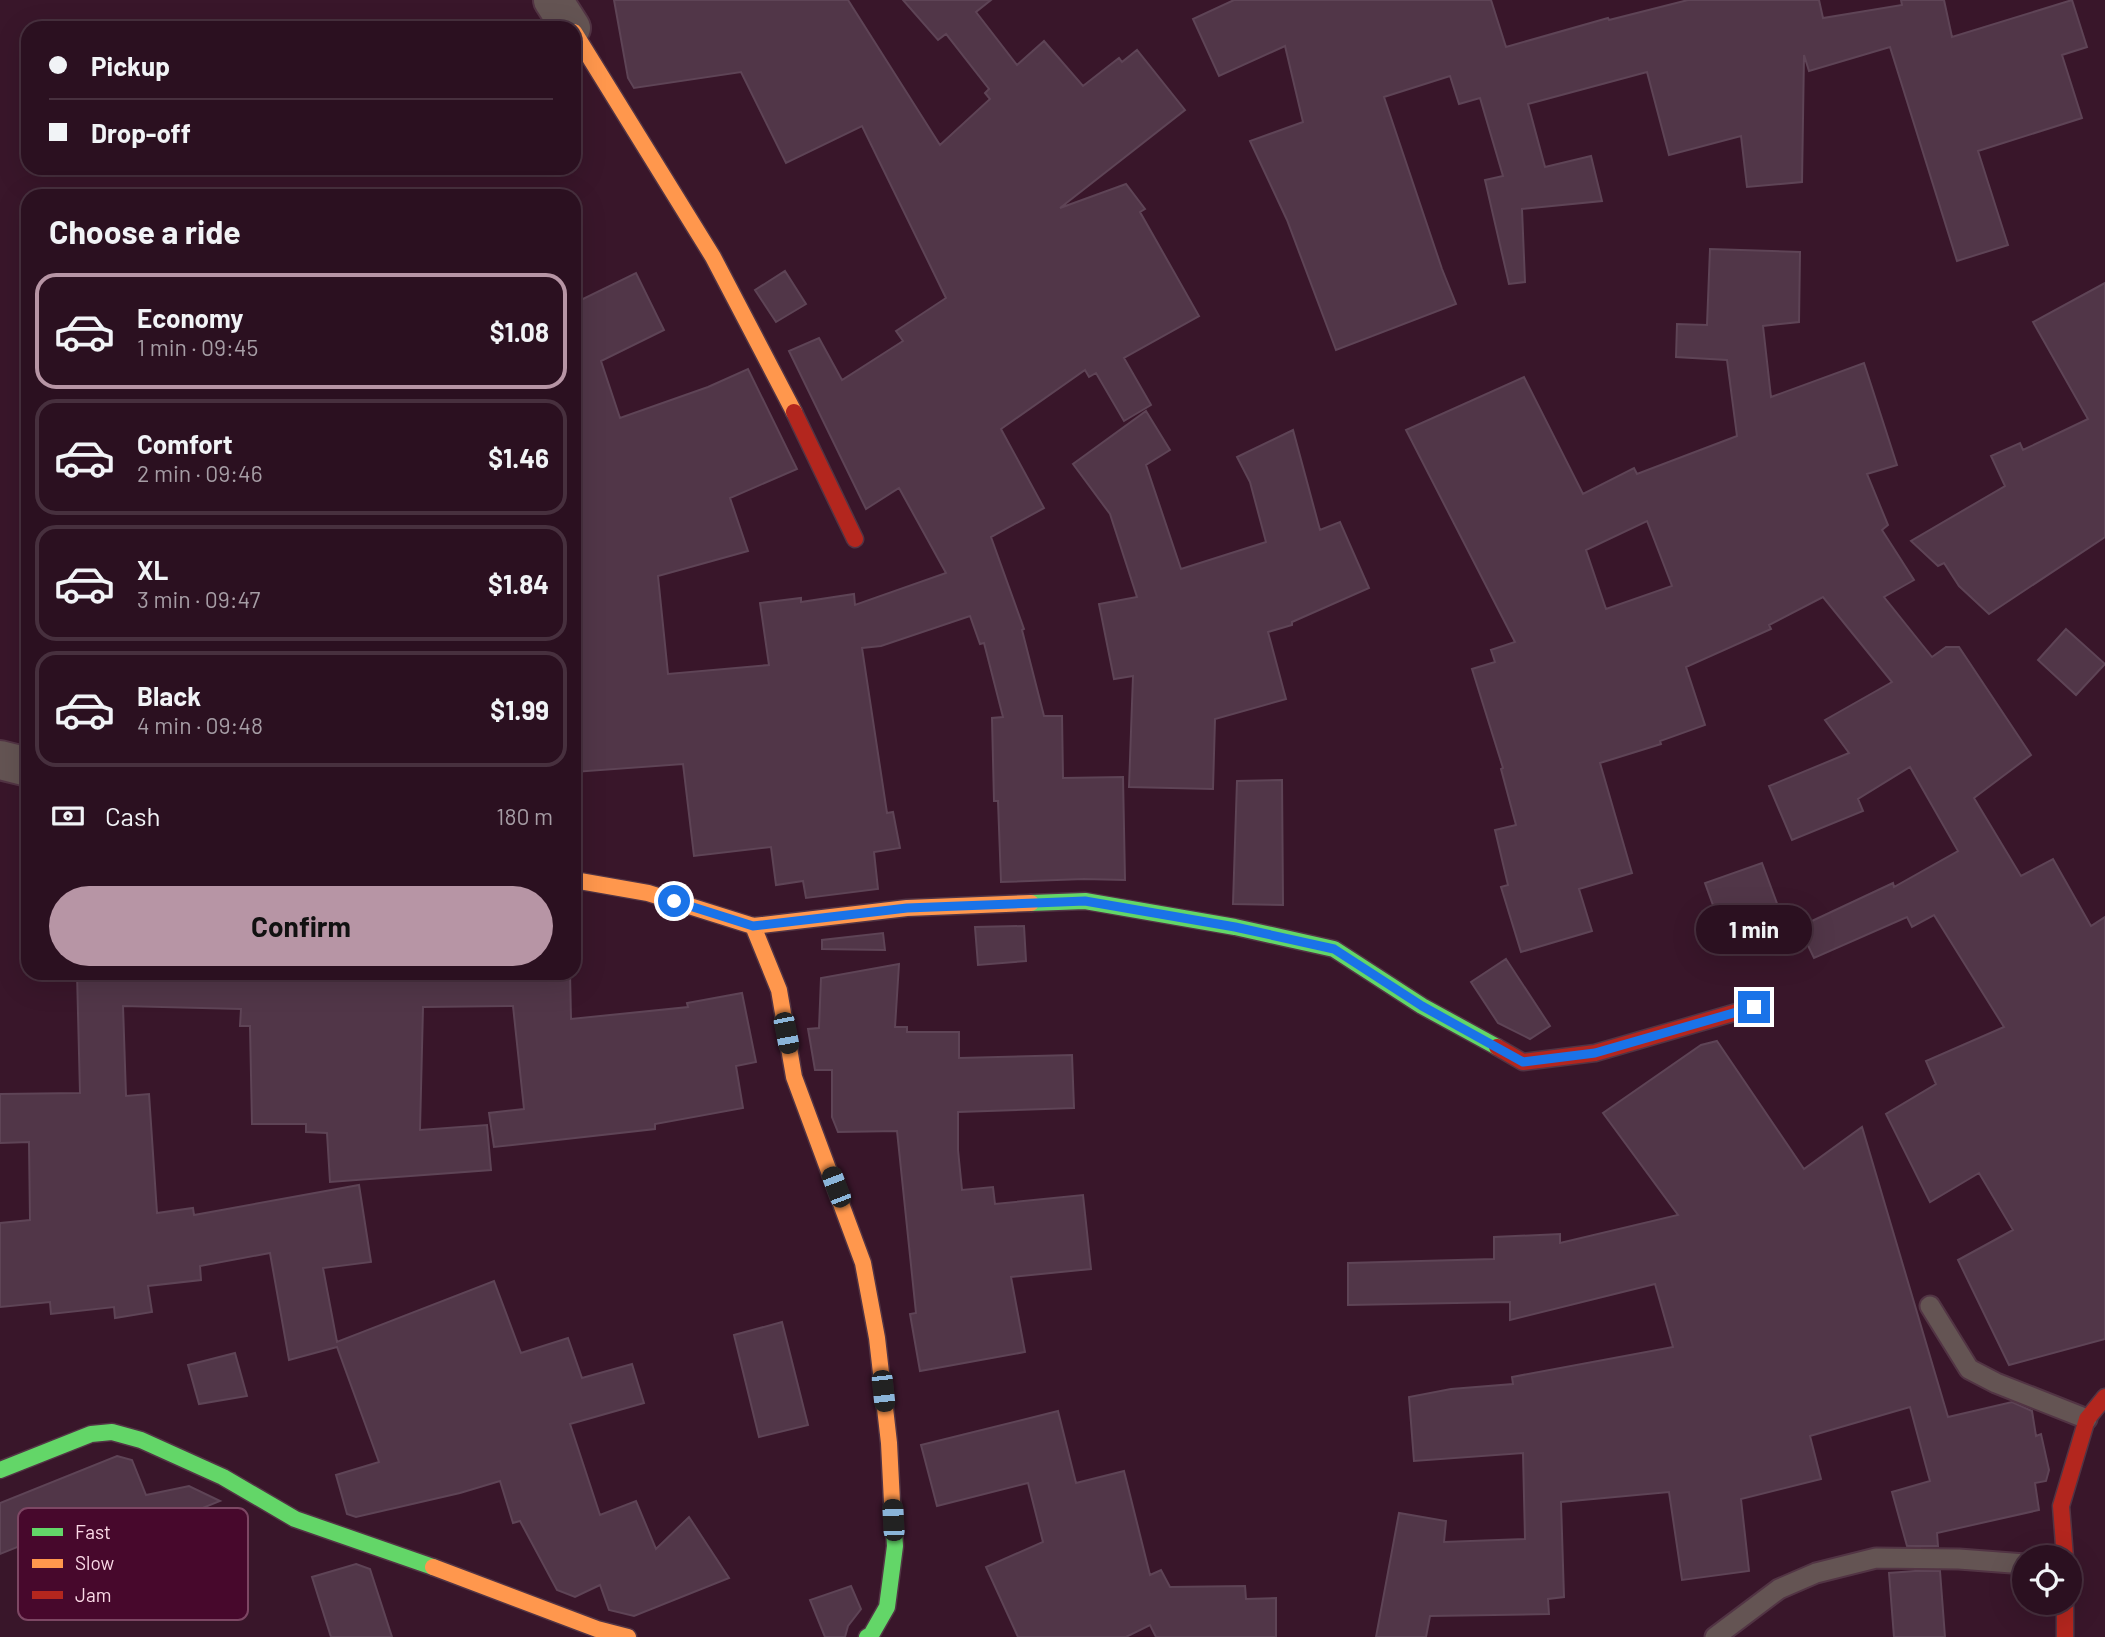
<!DOCTYPE html>
<meta charset="utf-8">
<style>
:root{--surface:#2b1020;--page:#371e2d;--text:#f1f3f6;--muted:#a69da5;--line:#47303e;--accent:#b795a5}
body{margin:0;font-family:Barlow,sans-serif;background:var(--page);color:var(--text);height:100vh;display:flex;flex-direction:column;font-size:26px;white-space:nowrap}
*{box-sizing:border-box;margin:0}
p{font-size:23px;color:var(--muted)}
.icon{flex:none;width:38px;height:38px;fill:none;stroke:currentColor;stroke-width:2;stroke-linecap:round;stroke-linejoin:round}
.map{position:relative;flex:1;overflow:hidden}
.details{position:absolute;left:21px;top:189px;width:560px;height:791px;display:flex;flex-direction:column;background:var(--surface);border-radius:21px;box-shadow:0 7px 28px #0002,0 0 0 2px var(--line)}
.details>*{flex:none}
.guide{position:absolute;left:21px;top:21px;width:560px;height:154px;border-radius:21px;box-shadow:0 7px 28px #0002,0 0 0 2px var(--line);display:grid;align-content:center;height:154px;padding:0 28px;background:var(--surface)}
.buttons{position:absolute;left:2012px;top:1545px;display:grid;gap:14px}
.buttons a{display:grid;place-items:center;width:70px;height:70px;border-radius:50%;background:var(--surface);box-shadow:0 7px 28px #0002,0 0 0 2px var(--line);font-size:35px}
.end{position:absolute;width:32px;height:32px;margin:-16px;border:9px solid #1a73e8;background:#fff;box-shadow:0 0 0 4px #fff}
.from{border-radius:50%}
.bubble{position:absolute;height:49px;border-radius:24px;background:var(--surface);box-shadow:0 7px 28px #0002,0 0 0 2px var(--line);font-size:23px;font-weight:700;line-height:49px;text-align:center}
.car{position:absolute;width:21px;height:42px;margin:-21px -10px;border-radius:9px;box-shadow:0 0 5px 2px #0007;background:linear-gradient(#222 24%,#8ab4d8 0 40%,#222 0 76%,#8ab4d8 0 86%,#222 0)}
.guide b{display:flex;align-items:center;gap:24px;height:66px;font-size:26px}
.guide b+b{border-top:2px solid var(--line)}
.guide i{width:18px;height:18px;background:var(--text)}
ul{padding:0;list-style:none}
li{display:flex;align-items:center;gap:21px;height:116px;margin:0 14px 10px;padding:0 14px;border:4px solid var(--line);border-radius:21px}
li div{flex:1}
li b{display:block;font-size:26px}
li em{font-style:normal;font-weight:700}
li.on{border-color:var(--accent)}
li>.icon{width:63px;height:63px;stroke-width:1.5}
h2{padding:0 28px;font-size:32px;line-height:84px}
.pay{display:flex;align-items:center;gap:18px;height:77px;padding:0 28px;font-size:26px}
.pay p{margin-inline-start:auto}
.action{display:flex;gap:14px;margin-top:auto;padding:14px 28px}
.action a{flex:1;height:80px;border-radius:42px;background:var(--accent);color:#111;font-size:28px;font-weight:700;line-height:80px;text-align:center}
.map>svg:first-child{display:block}
.building{fill:#513648;stroke:#5e4456;stroke-width:2;fill-rule:evenodd}
.lines{fill:none;stroke-linecap:round;stroke-linejoin:round}
.lane-casing{stroke:#523444;stroke-width:23}
.street-casing{stroke:#523444;stroke-width:42}
.fast-casing{stroke:#523444;stroke-width:19}
.slow-casing{stroke:#523444;stroke-width:19}
.jam-casing{stroke:#523444;stroke-width:19}
.lane{stroke:#645453;stroke-width:19}
.street{stroke:#645453;stroke-width:38}
.fast{stroke:#63d668;stroke-width:16}
.slow{stroke:#ff974d;stroke-width:16}
.jam{stroke:#b3261e;stroke-width:16}
.route{stroke:#1a73e8;stroke-width:9}
.key{fill:#47082c;stroke:#7d4764;stroke-width:2}
.key-label{font-size:19px;fill:#fbdae7}
</style>
<div class="map">
<svg width="2105" height="1637" viewBox="0 0 2105 1637">
<rect width="100%" height="100%" fill="#39162a"/>
<path class="building" d="M614,0H848L940,145L990,99L985,93L989,89L946,34L938,40L903,0H991L976,12L1017,65L1044,41L1083,86L1119,58L1122,62L1137,50L1185,110L1060,208L1126,184L1145,209L1140,212L1199,316L1124,358L1151,405L1124,421L1096,373L1089,377L1085,370L1001,429L1044,508L991,537L1024,629L1022,630L1044,716H1062L1063,778L1123,777L1125,880L1084,879L1001,882L998,801H994L992,718L1003,717L984,643L980,644L970,616L881,646L862,648L887,813L893,812L900,848L874,852L878,889L806,898L803,881L776,885L771,847L694,856L683,764L574,772V300H581L636,273L664,330L601,361L620,418L708,387L748,369L797,469L730,498L748,551L658,576L668,674L769,665L760,603L801,598V602L854,594L855,605L946,573L899,488L866,509L789,351L819,338L842,380L903,341L896,331L946,298L862,126L786,163L741,72L634,88L628,78Z
M1234,0H1491L1506,47L1608,18L1609,20L1688,0H1819L1823,18L1902,5L1901,0H1944L1952,37L2072,0L2087,47L2062,55L2082,118L1978,151L2008,245L1957,261L1890,47L1809,71L1804,55L1802,182L1747,187L1741,136L1669,155L1647,72L1528,104L1545,167L1591,156L1602,201L1522,209L1525,282L1509,284L1485,180L1503,176L1480,98L1459,104L1450,76L1384,97L1442,269L1456,304L1336,350L1287,220L1250,141L1303,122L1285,46L1219,76L1193,19Z
M1710,249L1800,252L1799,322L1763,326L1771,397L1864,363L1897,465L1867,474L1888,525L1882,530L1914,580L1884,597L1932,657L1946,647H1959L2031,755L1974,798L2021,876L2053,859L2091,926L2105,917V1339L2009,1365L1958,1260L2013,1230L1979,1173L1930,1202L1886,1114L1936,1084L1926,1061L2004,1027L1934,915L1912,927L1907,917L1814,958L1799,927L1893,883L1894,887L1958,851L1910,767L1858,799L1863,811L1792,840L1769,786L1849,753L1825,720L1892,682L1823,597L1769,625L1771,629L1686,667L1705,725L1660,741L1661,744L1600,763L1632,873L1579,889L1592,931L1521,952L1501,887L1508,885L1495,830L1516,825L1501,769L1503,768L1472,669L1495,662L1491,650L1515,642L1406,430L1524,377L1583,494L1634,468L1637,474L1737,436L1727,360L1676,357L1677,324L1707,325ZM1647,521L1672,586L1606,609L1586,550Z
M785,271L806,304L776,322L755,290Z
M2105,283V537L1989,614L1959,586L1944,563L1938,566L1911,541L2005,486L1991,456L2020,443L2023,450L2088,419L2033,322Z
M1146,411L1170,450L1146,465L1181,569L1266,542L1250,482L1237,457L1293,430L1320,530L1340,522L1369,588L1292,622V625L1268,632L1286,699L1215,719L1213,789L1129,787L1133,676L1114,679L1099,604L1137,597L1110,514L1073,464Z
M2066,629L2105,664L2076,695L2038,660Z
M1282,780L1283,905L1233,904L1237,781Z
M1762,863L1779,909L1722,930L1705,883Z
M1024,926L1026,961L978,965L975,927Z
M883,933L885,950L822,949V940Z
M1506,959L1550,1026L1530,1039L1498,1023L1471,982Z
M899,964L895,1027H907V1032H959V1058L1072,1055L1074,1108L958,1112V1150L962,1190L993,1187L995,1204L1083,1195L1091,1269L1011,1277L1025,1352L920,1371L910,1314L916,1313L897,1131L838,1132L832,1117V1070H815L808,1029L819,1028L821,978Z
M77,973H570L571,1019L688,1007L687,1003L742,993L756,1062L736,1066L743,1108L655,1124V1129L494,1147L489,1113L524,1109L513,1006L423,1007L420,1130L487,1125L491,1170L330,1182L327,1133L306,1132V1124H252L250,1026H240L241,1009L123,1006L126,1096L149,1094L157,1213L193,1208L194,1215L359,1185L371,1262L323,1268L337,1342L494,1281L521,1353L568,1338L582,1378L632,1364L644,1403L570,1424L600,1515L636,1501L656,1549L689,1517L729,1578L634,1616L609,1610L600,1585L575,1597L557,1590L520,1521L513,1523L500,1481L460,1493L356,1517L347,1514L336,1475L379,1462L337,1347L289,1360L270,1253L200,1266L201,1280L148,1286L152,1312L115,1318L114,1307L51,1314L50,1302L0,1307V1223L30,1220L29,1142L0,1143V1094L80,1093Z
M1717,1041L1804,1169L1862,1127L1948,1417L2012,1402L2032,1411L2036,1436L2041,1434L2049,1470L2046,1481L2035,1483L2039,1510L1937,1533L1938,1546H1907L1892,1492L1930,1481L1910,1407L1810,1436L1821,1479L1741,1499L1749,1571L1682,1580L1669,1492L1561,1502L1564,1597L1548,1599L1549,1614L1430,1616L1426,1637H1376L1399,1513L1446,1521L1444,1542L1525,1539L1523,1453L1414,1461L1409,1397L1451,1389L1513,1384L1512,1377L1673,1347L1655,1284L1510,1320V1302L1348,1305V1263L1494,1259V1237L1560,1234V1243L1678,1215L1603,1113L1701,1045Z
M782,1322L808,1425L759,1437L734,1335Z
M235,1353L247,1396L199,1404L188,1365Z
M1058,1411L1076,1483L1124,1471L1150,1575L1161,1570L1170,1587L1245,1586L1246,1599L1276,1598V1637H1156L1150,1625L1126,1637H1018L986,1567L1043,1542L1028,1483L937,1506L921,1445Z
M117,1456L132,1460L146,1495L189,1486L220,1501L50,1570L37,1539L0,1554V1503Z
M356,1564L370,1569L392,1637H331L312,1577Z
M1915,1571H1940L1945,1637H1894L1889,1573Z
M851,1586L861,1609L848,1626L845,1637H825L810,1600Z"/>
<g class="lines">
<g class="lane-casing">
<path id="lane" d="M1930,1306L1969,1369L1996,1383L2087,1419
M1715,1637L1779,1589L1816,1573L1876,1558L1959,1559L2025,1564"/>
</g>
<g class="street-casing">
<path id="street" d="M553,0L571,28
M0,760L28,767"/>
</g>
<g class="fast-casing">
<path id="fast" d="M1031,903L1085,901L1235,927L1334,949L1422,1006L1497,1047
M0,1470L91,1434L112,1432L141,1440L223,1477L295,1519L433,1567
M867,1637L871,1635L887,1607L895,1546L892,1502"/>
</g>
<g class="slow-casing">
<path id="slow" d="M574,32L713,257L794,412
M574,880L648,893L753,926L907,908L1031,903
M753,926L779,990L794,1077L863,1263L877,1338L889,1443L892,1502
M433,1567L597,1629L628,1637"/>
</g>
<g class="jam-casing">
<path id="jam" d="M794,412L855,539
M1497,1047L1523,1062L1595,1053L1754,1007
M2065,1558L2061,1506L2087,1419L2105,1397
M2065,1603V1637"/>
</g>
<use href="#lane" class="lane"/>
<use href="#street" class="street"/>
<use href="#fast" class="fast"/>
<use href="#slow" class="slow"/>
<use href="#jam" class="jam"/>
</g>
<g class="lines">
<path class="route" d="M674,901L753,926L907,908L1085,901L1235,927L1334,949L1422,1006L1523,1062L1595,1053L1754,1007"/>
</g>
<rect x="18" y="1508" width="230" height="112" rx="10" class="key"/>
<rect x="32" y="1528" width="31" height="8" fill="#63d668"/>
<rect x="32" y="1559" width="31" height="9" fill="#ff974d"/>
<rect x="32" y="1591" width="31" height="8" fill="#b3261e"/>
<g class="key-label">
<text x="75" y="1539">Fast</text>
<text x="75" y="1570">Slow</text>
<text x="75" y="1602">Jam</text>
</g>
</svg>
<div class="buttons">
<a><svg class="icon" aria-label="locate" viewBox="0 0 24 24"><circle cx="12" cy="12" r="6"/><path d="M12 2v4M12 18v4M2 12h4M18 12h4"/></svg></a>
</div>
<i class="end from" style="left:674px;top:901px"></i>
<i class="end" style="left:1754px;top:1007px"></i>
<div class="bubble" style="left:1696px;top:905px;width:116px">1 min</div>
<i class="car" style="left:786px;top:1033px;rotate:169deg"></i>
<i class="car" style="left:836px;top:1187px;rotate:339deg"></i>
<i class="car" style="left:883px;top:1391px;rotate:174deg"></i>
<i class="car" style="left:893px;top:1520px;rotate:357deg"></i>
<div class="guide">
<b><i class="from"></i>Pickup</b>
<b><i></i>Drop-off</b>
</div>
<section class="details">
<h2>Choose a ride</h2>
<ul>
<li class="on"><svg class="icon" aria-label="car" viewBox="0 0 24 24"><path d="M5 17H2v-5l4-1 3-4h7l3 4 3 1v5h-3M9 17h6M6 11h13"/><circle cx="7" cy="17" r="2"/><circle cx="17" cy="17" r="2"/></svg><div><b>Economy</b><p>1 min · 09:45</p></div><em>$1.08</em></li>
<li><svg class="icon" aria-label="car" viewBox="0 0 24 24"><path d="M5 17H2v-5l4-1 3-4h7l3 4 3 1v5h-3M9 17h6M6 11h13"/><circle cx="7" cy="17" r="2"/><circle cx="17" cy="17" r="2"/></svg><div><b>Comfort</b><p>2 min · 09:46</p></div><em>$1.46</em></li>
<li><svg class="icon" aria-label="car" viewBox="0 0 24 24"><path d="M5 17H2v-5l4-1 3-4h7l3 4 3 1v5h-3M9 17h6M6 11h13"/><circle cx="7" cy="17" r="2"/><circle cx="17" cy="17" r="2"/></svg><div><b>XL</b><p>3 min · 09:47</p></div><em>$1.84</em></li>
<li><svg class="icon" aria-label="car" viewBox="0 0 24 24"><path d="M5 17H2v-5l4-1 3-4h7l3 4 3 1v5h-3M9 17h6M6 11h13"/><circle cx="7" cy="17" r="2"/><circle cx="17" cy="17" r="2"/></svg><div><b>Black</b><p>4 min · 09:48</p></div><em>$1.99</em></li>
</ul>
<div class="pay"><svg class="icon" aria-label="cash" viewBox="0 0 24 24"><path d="M3 7h18v10H3z"/><circle cx="12" cy="12" r="2"/></svg>Cash<p>180 m</p></div>
<div class="action"><a>Confirm</a></div>
</section>
</div>
